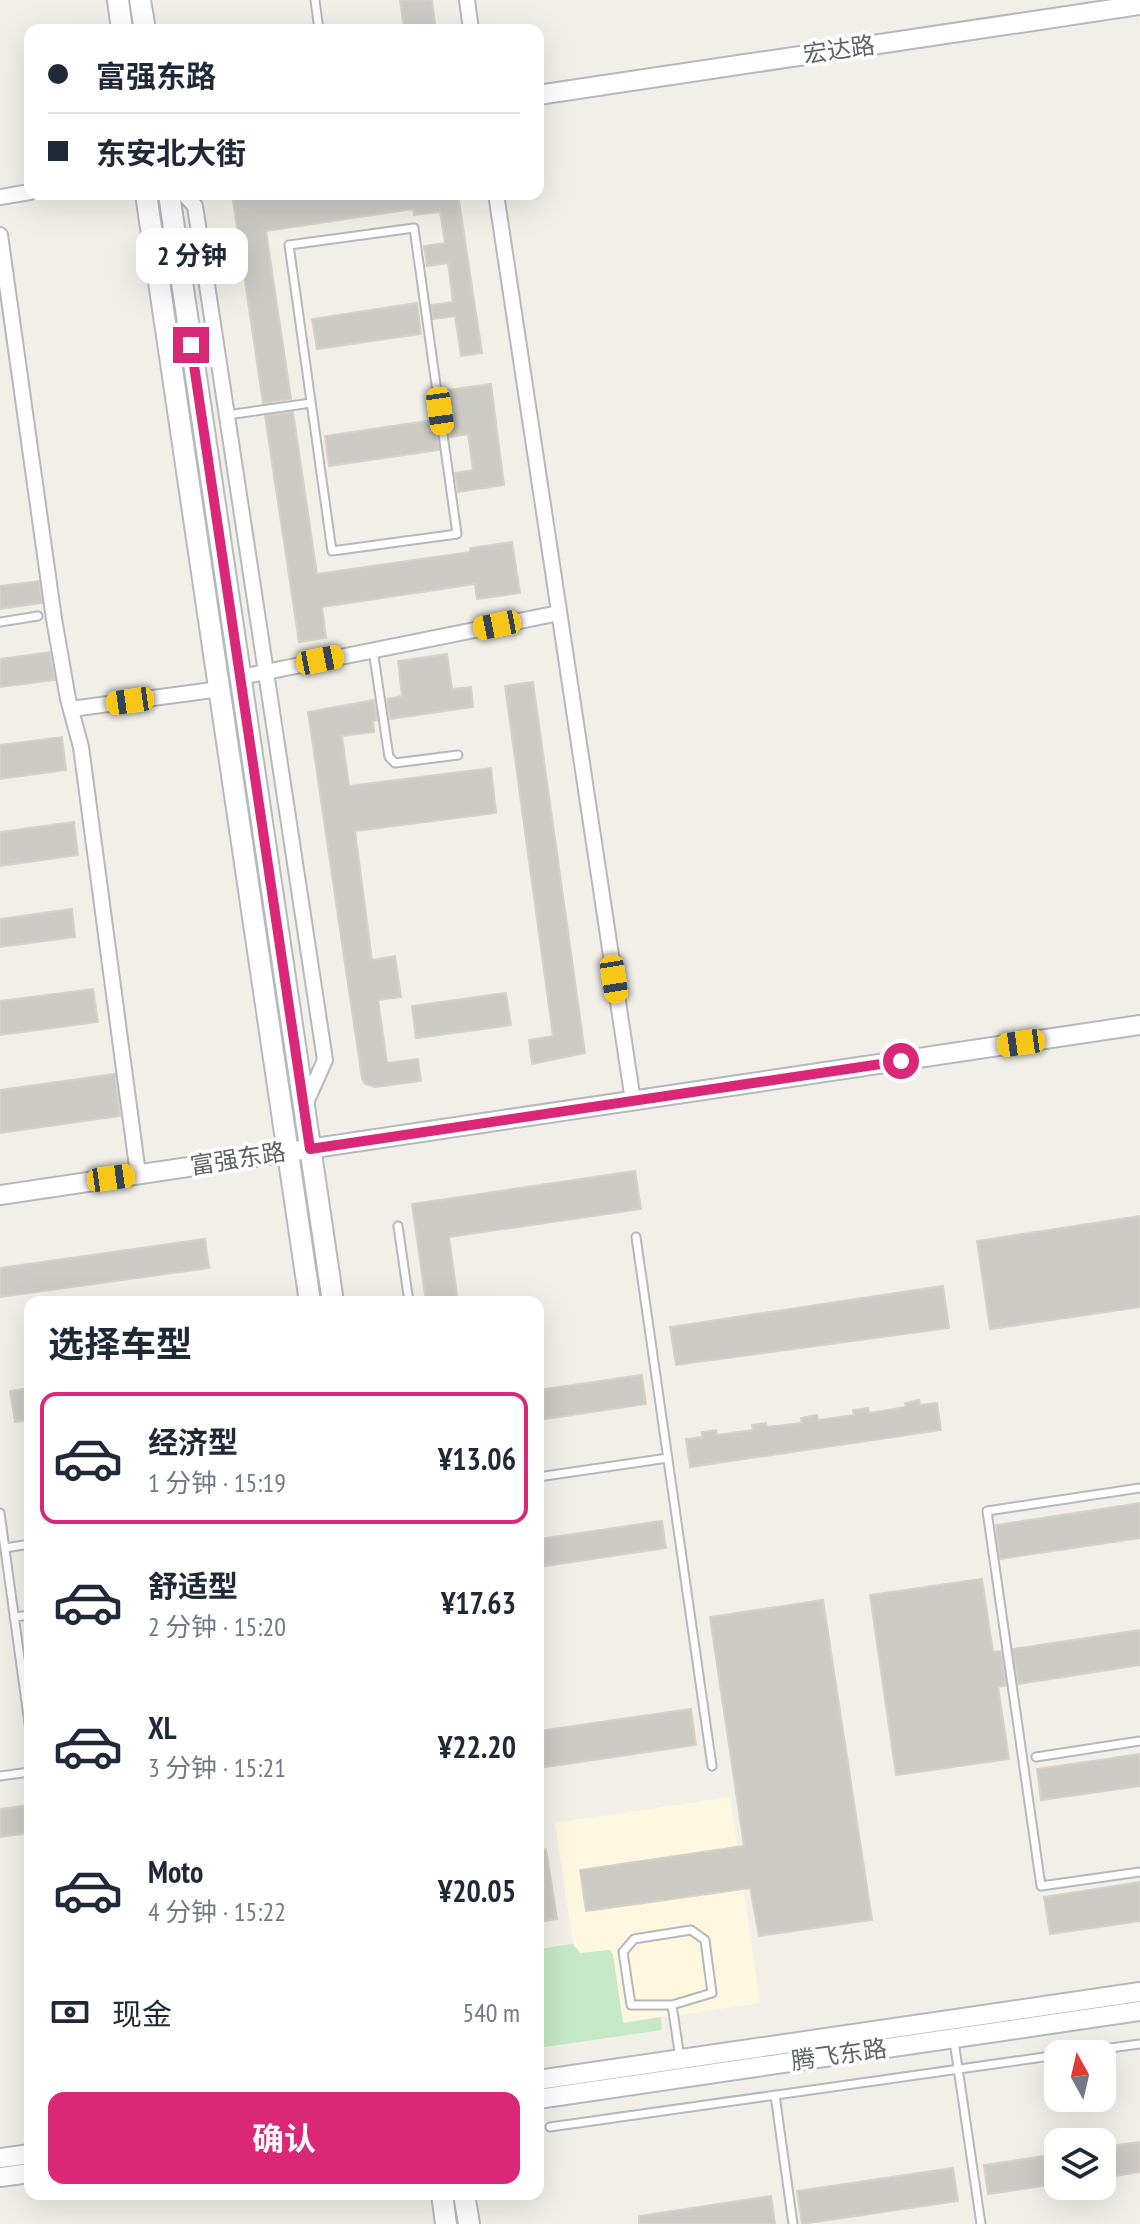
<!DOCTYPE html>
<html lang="zh">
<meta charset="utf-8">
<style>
:root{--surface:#fff;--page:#f6f6f7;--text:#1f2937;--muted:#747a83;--line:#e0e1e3;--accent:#db2777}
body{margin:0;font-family:"PT Sans Narrow","Noto Sans SC",sans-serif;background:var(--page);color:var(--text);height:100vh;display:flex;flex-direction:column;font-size:30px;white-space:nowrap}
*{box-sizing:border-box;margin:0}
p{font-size:26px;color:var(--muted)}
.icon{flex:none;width:44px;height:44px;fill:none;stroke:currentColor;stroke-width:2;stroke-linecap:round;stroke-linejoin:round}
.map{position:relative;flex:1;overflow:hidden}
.drawer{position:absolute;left:24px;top:1296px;width:520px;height:904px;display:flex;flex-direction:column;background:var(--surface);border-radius:16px;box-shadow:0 8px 32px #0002}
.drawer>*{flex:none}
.hud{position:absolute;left:24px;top:24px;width:520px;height:176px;border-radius:16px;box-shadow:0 8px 32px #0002;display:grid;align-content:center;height:176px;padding:0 24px;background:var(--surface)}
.needle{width:52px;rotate:352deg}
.tools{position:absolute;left:1044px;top:2040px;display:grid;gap:16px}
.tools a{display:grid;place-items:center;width:72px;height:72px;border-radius:16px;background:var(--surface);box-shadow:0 8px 32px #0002;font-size:40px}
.end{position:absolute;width:36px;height:36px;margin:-18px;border:10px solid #db2777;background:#fff;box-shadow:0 0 0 4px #fff}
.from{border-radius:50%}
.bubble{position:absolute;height:56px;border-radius:16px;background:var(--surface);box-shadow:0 8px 32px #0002;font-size:26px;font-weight:700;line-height:56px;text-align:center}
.car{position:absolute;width:24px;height:48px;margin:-24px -12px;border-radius:10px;box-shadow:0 0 6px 2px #0007;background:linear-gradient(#f5c518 24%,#345 0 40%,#f5c518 0 76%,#345 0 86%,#f5c518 0)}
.hud b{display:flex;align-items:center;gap:28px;height:76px;font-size:30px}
.hud b+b{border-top:2px solid var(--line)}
.hud i{width:20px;height:20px;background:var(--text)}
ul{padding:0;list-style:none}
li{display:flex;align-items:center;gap:24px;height:132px;margin:0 16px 12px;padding:0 8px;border:4px solid transparent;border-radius:16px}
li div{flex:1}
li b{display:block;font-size:30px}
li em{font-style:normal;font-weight:700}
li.on{border-color:var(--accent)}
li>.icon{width:72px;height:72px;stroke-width:1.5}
h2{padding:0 24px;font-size:36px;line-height:96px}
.pay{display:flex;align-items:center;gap:20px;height:88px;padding:0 24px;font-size:30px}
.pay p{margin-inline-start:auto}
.primary-button{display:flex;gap:16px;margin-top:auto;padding:16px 24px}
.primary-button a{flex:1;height:92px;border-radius:16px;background:var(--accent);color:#fff;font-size:32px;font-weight:700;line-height:92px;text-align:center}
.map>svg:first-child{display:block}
.commercial{fill:#fef7e0}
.green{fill:#c5e8c5}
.building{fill:#cccac5;stroke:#d6d1c6;stroke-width:2}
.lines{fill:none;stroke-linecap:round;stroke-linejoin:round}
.service-casing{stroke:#b5b8bc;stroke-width:11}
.minor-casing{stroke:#b5b8bc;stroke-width:18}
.tertiary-casing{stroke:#b5b8bc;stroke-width:22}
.secondary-casing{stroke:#b6babf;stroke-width:24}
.service{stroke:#fff;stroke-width:7}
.minor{stroke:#fff;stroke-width:14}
.tertiary{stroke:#fff;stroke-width:18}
.secondary{stroke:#fff;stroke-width:20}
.route{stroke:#db2777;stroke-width:10}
.labels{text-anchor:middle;stroke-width:7;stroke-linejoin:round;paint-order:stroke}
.street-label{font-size:24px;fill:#5f6368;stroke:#fff}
</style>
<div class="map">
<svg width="1140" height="2224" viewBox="0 0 1140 2224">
<rect width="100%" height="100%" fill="#f1efe8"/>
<path class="commercial" d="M730,1797L760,2003L623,2023L613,1955L609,1950L580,1953L573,1944L555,1823Z"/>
<path class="green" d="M573,1944L580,1953L610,1950L613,1955L623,2023L661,2017L662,2030L538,2048V1949Z"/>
<path class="building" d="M400,0H432L436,30H404Z
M232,194H458L482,353L461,356L455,316L433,319L431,305L453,302L448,263L427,266L424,246L445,243L440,212L414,215L413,209L266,231L291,399L263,403Z
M417,303L421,334L317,349L312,319Z
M491,384L504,485L458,492L455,473L473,470L468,434L450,437L447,418H451L447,390Z
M293,412L317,574L470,552V548L512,542L520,593L477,599L475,584L322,607L326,638L299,642L265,416Z
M434,420L439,450L329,466L325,436Z
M39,581L42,603L0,609V586Z
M50,652L55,680L0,687V659Z
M447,654L452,689L471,687L473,707L390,719L387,699L402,696L398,661Z
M533,682L585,1053L532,1064L529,1040L553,1036L505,686Z
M374,700L377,720L373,721L374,732L342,736L349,786L491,768L496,813L355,831L372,960L395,956L401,997L378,1000L387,1063L418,1059L421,1081L375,1087L365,1084L362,1079L308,712Z
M62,737L66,770L0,779V745Z
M74,822L78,855L0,866V832Z
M72,909L75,937L0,947V919Z
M93,989L98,1022L0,1035V1001Z
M506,993L511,1025L416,1038L412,1006Z
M115,1074L120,1116L0,1133V1090Z
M635,1171L641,1209L449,1237L458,1302H426L412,1204Z
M1140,1216V1307L990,1329L977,1241Z
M205,1239L209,1268L0,1297V1268Z
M943,1286L949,1328L676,1365L670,1327Z
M642,1375L646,1404L538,1420V1390Z
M30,1388V1420L15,1422L10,1391Z
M919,1400L920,1405L937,1403L941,1430L690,1467L686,1439L702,1437V1432L716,1430L717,1435L753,1430L752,1425L766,1423L767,1427L802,1423L801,1418L817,1415L818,1420L854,1415L853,1410L868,1408L869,1413L906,1407L905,1403Z
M1140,1503V1538L1000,1559L996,1525Z
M662,1521L666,1548L538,1567V1539Z
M982,1579L993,1652L1001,1651L1006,1686L998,1687L1009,1759L896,1775L870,1595Z
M823,1600L872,1920L759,1936L750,1888L586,1911L580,1870L744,1846L710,1617Z
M1140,1630V1665L1018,1684L1013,1649Z
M691,1709L696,1745L538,1768V1731Z
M1140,1754V1786L1041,1800L1037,1769Z
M30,1805V1833L0,1837V1809Z
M546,1849L557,1919L538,1922V1850Z
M1140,1882V1921L1050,1934L1044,1897Z
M1140,2142V2172L1102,2178V2147Z
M1058,2154V2184L988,2194L984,2165Z
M953,2168L958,2201L802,2224L797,2191Z
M771,2196L775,2224H639V2216Z"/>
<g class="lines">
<g class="service-casing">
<path id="service" d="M315,0L319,30
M414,228L457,534L332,551L289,245Z
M227,415L311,403
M0,622L38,616
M373,650L389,757L395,763L458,755
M398,1226L409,1302
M636,1237L712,1766
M538,1477L668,1458
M1140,1488L987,1511L1041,1886L1140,1872
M0,1513L30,1731
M5,1548L30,1544
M14,1617L30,1615
M1036,1757L1140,1741
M0,1776L30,1772
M691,1930L705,1940L712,1993L672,2005H631L623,1952L634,1939Z
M672,2005L680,2058
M954,2041L981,2224
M1066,2054L1140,2044
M775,2095L793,2224
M550,2127L1058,2055"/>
</g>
<g class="minor-casing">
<path id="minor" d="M467,0L471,30
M184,194L195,206L325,1060L304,1107
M496,194L633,1101
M0,197L30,192
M0,235L54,619L68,699L81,747L138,1174
M241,677L559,613
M71,709L220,689"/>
</g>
<g class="tertiary-casing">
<path id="tertiary" d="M538,95L1140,5
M0,1195L1140,1025
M538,2080L1140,1992
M538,2099L1140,2011
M0,2158L30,2154
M0,2177L30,2173"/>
</g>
<g class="secondary-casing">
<path id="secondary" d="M118,0L122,30
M140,0L145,30
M146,194L310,1302
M169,194L333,1302
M442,2194L446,2224
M464,2194L469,2224"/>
</g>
<use href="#service" class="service"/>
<use href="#minor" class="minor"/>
<use href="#tertiary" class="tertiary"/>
<use href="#secondary" class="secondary"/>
</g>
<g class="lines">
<path class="route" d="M191,345L310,1149L901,1061"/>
</g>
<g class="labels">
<g class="street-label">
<text transform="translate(839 50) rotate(-8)" y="8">宏达路</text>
<text transform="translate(238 1159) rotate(-9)" y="8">富强东路</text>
<text transform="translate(839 2055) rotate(-8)" y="8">腾飞东路</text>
</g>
</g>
</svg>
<div class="tools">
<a><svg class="needle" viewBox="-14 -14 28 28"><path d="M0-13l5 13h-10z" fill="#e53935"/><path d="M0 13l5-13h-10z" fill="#747a83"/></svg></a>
<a><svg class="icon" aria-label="layers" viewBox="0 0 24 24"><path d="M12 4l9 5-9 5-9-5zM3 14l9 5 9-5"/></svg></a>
</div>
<i class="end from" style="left:901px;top:1061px"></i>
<i class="end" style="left:191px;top:345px"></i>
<div class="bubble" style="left:136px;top:228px;width:112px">2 分钟</div>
<i class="car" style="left:440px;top:411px;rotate:172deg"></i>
<i class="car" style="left:497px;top:625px;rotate:259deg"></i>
<i class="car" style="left:320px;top:660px;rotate:79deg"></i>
<i class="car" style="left:130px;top:701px;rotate:262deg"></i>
<i class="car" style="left:614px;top:979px;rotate:171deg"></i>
<i class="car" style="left:1021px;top:1043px;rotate:262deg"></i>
<i class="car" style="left:111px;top:1178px;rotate:82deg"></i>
<div class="hud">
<b><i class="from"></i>富强东路</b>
<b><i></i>东安北大街</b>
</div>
<section class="drawer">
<h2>选择车型</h2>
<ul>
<li class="on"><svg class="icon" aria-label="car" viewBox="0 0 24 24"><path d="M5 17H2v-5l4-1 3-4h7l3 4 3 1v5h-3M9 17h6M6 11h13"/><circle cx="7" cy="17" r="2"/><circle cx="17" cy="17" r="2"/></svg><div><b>经济型</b><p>1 分钟 · 15:19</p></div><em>¥13.06</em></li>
<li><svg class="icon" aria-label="car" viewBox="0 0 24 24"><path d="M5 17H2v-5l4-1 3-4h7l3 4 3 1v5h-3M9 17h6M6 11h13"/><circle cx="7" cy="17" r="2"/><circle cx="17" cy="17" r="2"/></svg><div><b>舒适型</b><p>2 分钟 · 15:20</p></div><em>¥17.63</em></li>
<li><svg class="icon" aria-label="car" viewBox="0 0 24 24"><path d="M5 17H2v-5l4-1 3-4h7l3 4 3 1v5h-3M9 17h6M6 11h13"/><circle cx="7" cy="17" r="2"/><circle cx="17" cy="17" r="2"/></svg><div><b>XL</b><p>3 分钟 · 15:21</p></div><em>¥22.20</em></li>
<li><svg class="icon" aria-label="car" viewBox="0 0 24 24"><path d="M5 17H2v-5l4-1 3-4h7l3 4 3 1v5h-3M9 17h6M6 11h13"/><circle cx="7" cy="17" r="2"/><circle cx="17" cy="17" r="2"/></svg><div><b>Moto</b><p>4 分钟 · 15:22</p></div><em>¥20.05</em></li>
</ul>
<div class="pay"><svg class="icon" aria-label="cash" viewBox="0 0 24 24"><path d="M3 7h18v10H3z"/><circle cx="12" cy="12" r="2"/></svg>现金<p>540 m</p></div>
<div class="primary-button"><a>确认</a></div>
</section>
</div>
